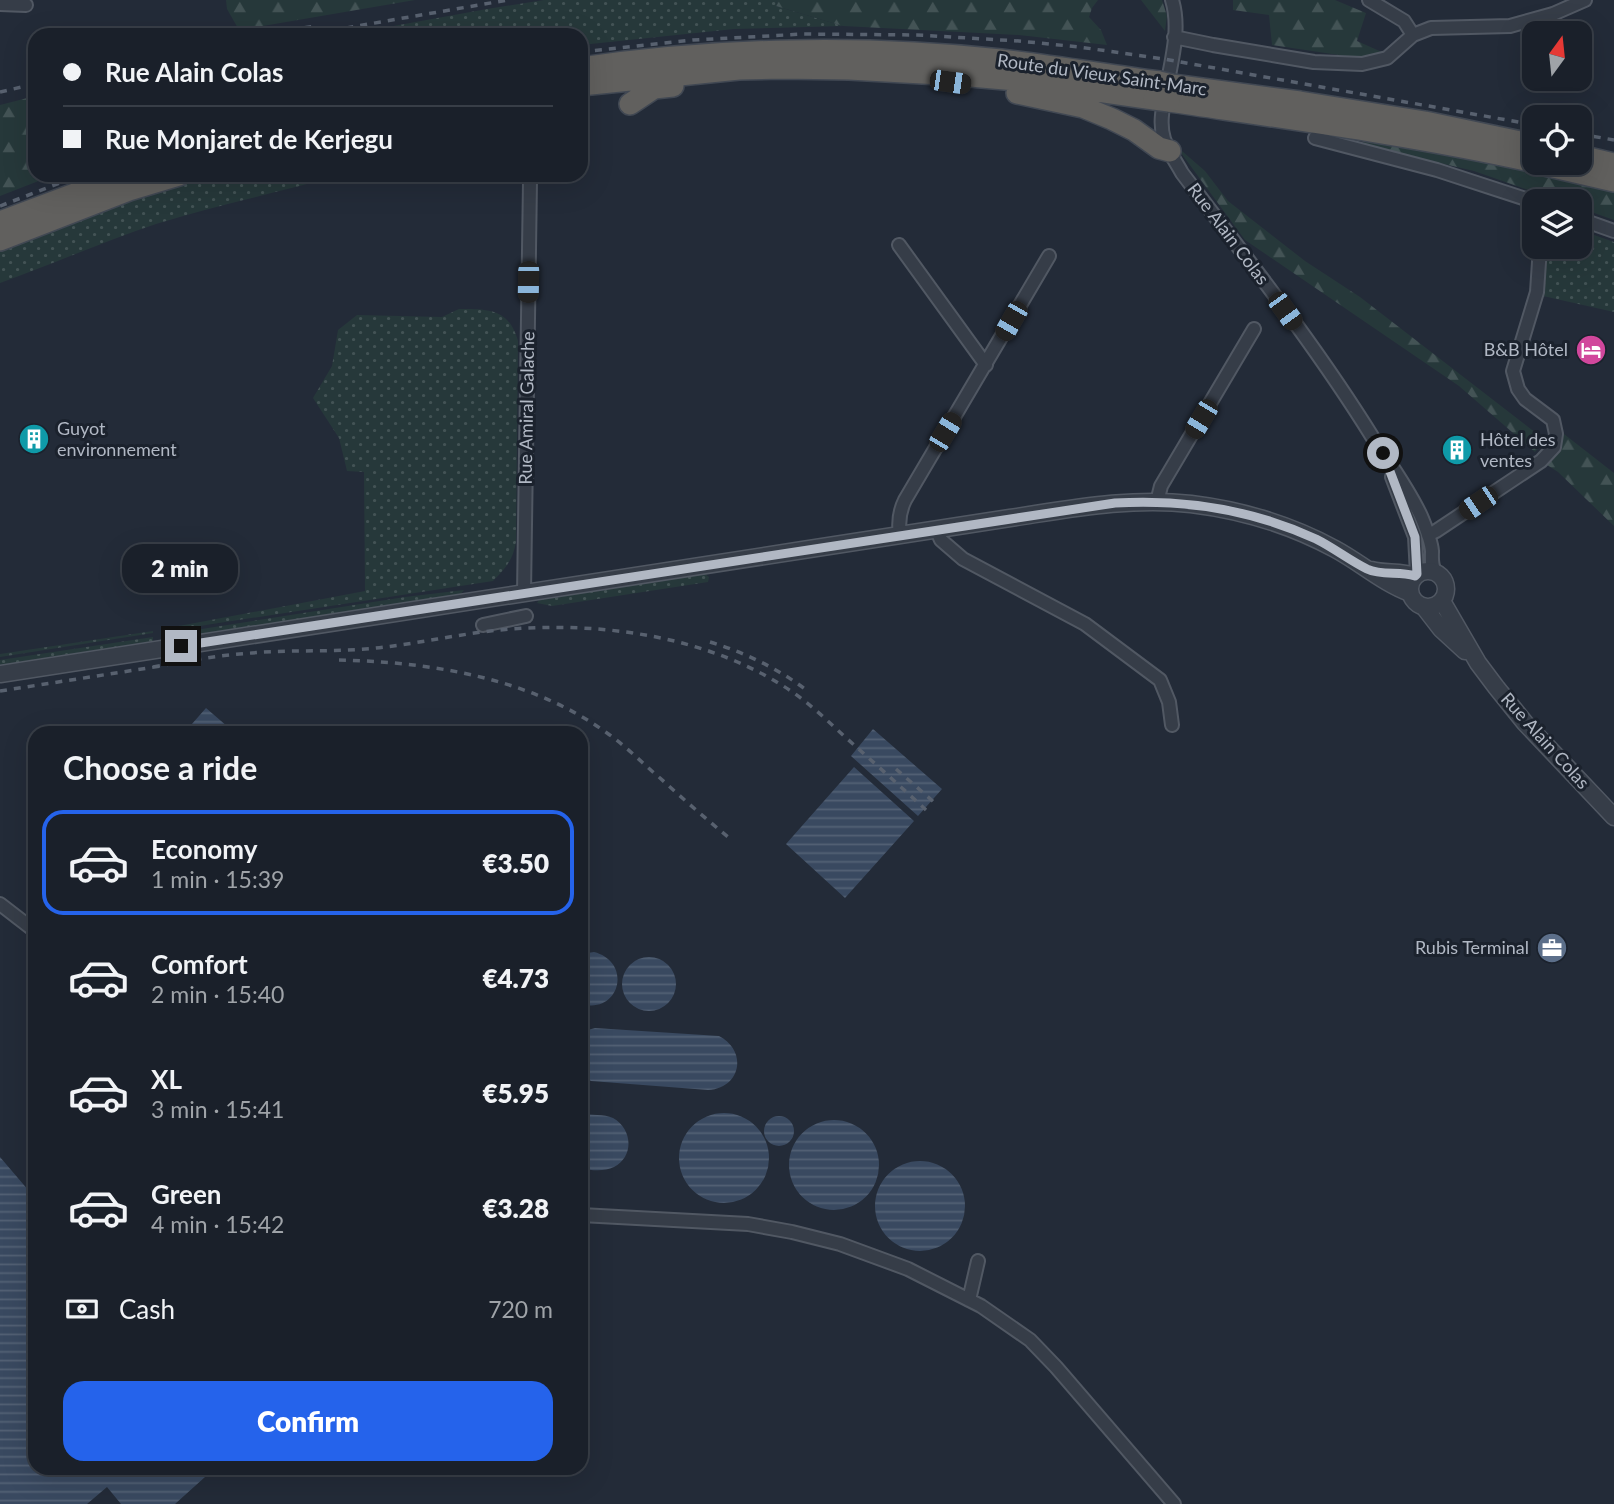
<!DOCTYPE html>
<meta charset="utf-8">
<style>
:root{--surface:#1a202a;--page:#232832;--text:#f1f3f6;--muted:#9fa3a8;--line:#383e47;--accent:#2563eb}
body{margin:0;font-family:Lato,sans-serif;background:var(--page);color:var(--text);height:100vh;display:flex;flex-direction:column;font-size:26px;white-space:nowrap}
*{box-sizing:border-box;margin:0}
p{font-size:23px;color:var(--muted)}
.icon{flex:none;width:38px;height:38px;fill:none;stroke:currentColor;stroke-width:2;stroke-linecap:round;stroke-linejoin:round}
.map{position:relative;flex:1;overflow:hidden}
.panel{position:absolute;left:28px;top:726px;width:560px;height:749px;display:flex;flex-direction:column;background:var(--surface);border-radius:21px;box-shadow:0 7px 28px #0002,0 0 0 2px var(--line)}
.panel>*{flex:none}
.hud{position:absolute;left:28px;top:28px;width:560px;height:154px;border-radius:21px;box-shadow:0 7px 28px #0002,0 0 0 2px var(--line);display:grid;align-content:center;height:154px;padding:0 35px;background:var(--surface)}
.needle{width:46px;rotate:15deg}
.tools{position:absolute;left:1522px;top:21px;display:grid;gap:14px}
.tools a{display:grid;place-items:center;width:70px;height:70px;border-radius:14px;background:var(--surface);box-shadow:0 7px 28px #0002,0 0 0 2px var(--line);font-size:35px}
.end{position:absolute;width:32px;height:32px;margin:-16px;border:9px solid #b1b8c4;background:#111;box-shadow:0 0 0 4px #111}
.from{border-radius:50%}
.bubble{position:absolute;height:49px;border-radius:21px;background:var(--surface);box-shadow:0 7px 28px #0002,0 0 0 2px var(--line);font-size:23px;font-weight:800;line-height:49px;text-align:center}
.car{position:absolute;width:21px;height:42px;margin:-21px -10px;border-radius:9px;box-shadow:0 0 5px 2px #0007;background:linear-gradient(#222 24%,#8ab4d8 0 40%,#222 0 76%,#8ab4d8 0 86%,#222 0)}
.hud b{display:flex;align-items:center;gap:24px;height:66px;font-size:26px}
.hud b+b{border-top:2px solid var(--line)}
.hud i{width:18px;height:18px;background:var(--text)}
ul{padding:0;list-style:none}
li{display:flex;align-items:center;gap:21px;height:105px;margin:0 14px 10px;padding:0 21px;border:4px solid transparent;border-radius:21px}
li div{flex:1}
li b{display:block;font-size:26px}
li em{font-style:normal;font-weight:800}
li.selected{border-color:var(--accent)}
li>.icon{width:63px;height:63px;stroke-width:1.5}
h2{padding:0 35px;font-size:32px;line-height:84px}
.pay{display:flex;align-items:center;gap:18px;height:77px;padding:0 35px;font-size:26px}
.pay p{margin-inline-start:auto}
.cta{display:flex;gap:14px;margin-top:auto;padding:14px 35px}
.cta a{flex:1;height:80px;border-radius:21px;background:var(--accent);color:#fff;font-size:28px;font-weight:800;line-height:80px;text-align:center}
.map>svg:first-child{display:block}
.grass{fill:url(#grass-dots)}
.forest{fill:url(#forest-firs)}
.water{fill:url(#water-rules)}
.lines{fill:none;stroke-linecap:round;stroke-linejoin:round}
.minor-casing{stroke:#515863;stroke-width:16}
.tertiary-casing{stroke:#515863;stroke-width:19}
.trunk-casing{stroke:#414853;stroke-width:24}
.minor{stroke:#363d48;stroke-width:12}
.tertiary{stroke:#363d48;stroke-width:16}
.trunk{stroke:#61605e;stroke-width:21}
.rail{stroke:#58616f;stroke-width:3.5;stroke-dasharray:7 7;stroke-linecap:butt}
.trunk-bridge-casing{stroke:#414853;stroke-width:24;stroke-linecap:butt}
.trunk-bridge{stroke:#61605e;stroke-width:21}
.route{stroke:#b1b8c4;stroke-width:9}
.labels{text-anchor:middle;stroke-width:6;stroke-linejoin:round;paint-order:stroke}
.street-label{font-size:18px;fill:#b1b8c4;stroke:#1b222d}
.poi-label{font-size:18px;fill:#b1b8c4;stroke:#1b222d;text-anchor:end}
</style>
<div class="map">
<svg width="1614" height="1504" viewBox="0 0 1614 1504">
<defs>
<pattern id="grass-dots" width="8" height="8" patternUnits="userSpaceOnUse" patternTransform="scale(1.75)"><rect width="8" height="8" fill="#26383a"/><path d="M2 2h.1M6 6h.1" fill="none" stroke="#435355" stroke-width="1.8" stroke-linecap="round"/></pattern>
<pattern id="forest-firs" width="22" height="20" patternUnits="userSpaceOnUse" patternTransform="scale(1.75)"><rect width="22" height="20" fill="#26383a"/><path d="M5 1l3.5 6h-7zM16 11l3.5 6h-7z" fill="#435355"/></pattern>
<pattern id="water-rules" width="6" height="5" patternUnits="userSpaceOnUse" patternTransform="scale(1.75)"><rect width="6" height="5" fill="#394960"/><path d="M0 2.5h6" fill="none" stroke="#536175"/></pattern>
</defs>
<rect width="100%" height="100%" fill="#232b38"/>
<path class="grass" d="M544,0H777L776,6L843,26L734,29L581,45V35H344L487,9Z
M218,175H339C278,193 216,205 156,224C103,242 52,264 0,283V252C70,222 144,195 218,175Z
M1580,230L1614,242V312L1543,296L1548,247H1580Z
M459,309C487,309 509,308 518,341L516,542C513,560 505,569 493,581L180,629L179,626L365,591L364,472L347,471L339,438L313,398L332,366L338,330L357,315L442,317Z
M705,574L709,577L708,582L552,606L537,603L539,600Z
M464,590L460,595L172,638L170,634L405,597Z
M153,631V633L0,657V654Z
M153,637V641L0,665V660Z"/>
<path class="forest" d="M226,0H415L239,30L227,9Z
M777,0H1098L1092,8L1089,17L1101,30L1107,45L1019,35L843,26L776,6Z
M1141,0H1162L1167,16L1165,31Z
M1233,0H1335L1366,13L1357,41L1384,53L1359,58L1272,45L1269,15L1233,10Z
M35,96V175H54L0,196V105Z
M1364,140L1475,160L1614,191V220L1580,208V201H1560L1474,171L1363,145Z
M1182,151L1205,171L1228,201L1305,261L1360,297L1545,440L1535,452L1459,386L1245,240L1181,153Z
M1555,427L1614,473V526L1558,472L1541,461L1554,447Z"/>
<path class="water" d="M206,708L235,733H184Z
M873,729L942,789L918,816L851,756Z
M854,767L914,821L845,898L786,844Z
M594,952C633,962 620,1015 581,1004V954Z
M622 984a27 27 0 1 1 54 0a27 27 0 1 1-54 0Z
M595,1028L719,1036C748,1051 741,1088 708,1090L591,1081L581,1075V1036L588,1030Z
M679 1158a45 45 0 1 1 90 0a45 45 0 1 1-90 0Z
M581,1114C591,1115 604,1114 613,1118C633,1129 634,1157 614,1167C604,1172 592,1170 581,1169Z
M764 1131a15 15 0 1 1 30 0a15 15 0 1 1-30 0Z
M789 1165a45 45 0 1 1 90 0a45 45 0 1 1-90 0Z
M0,1157L35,1198V1468H215L175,1504H121L107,1487L87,1504H0Z
M875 1206a45 45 0 1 1 90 0a45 45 0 1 1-90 0Z"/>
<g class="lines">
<g class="minor-casing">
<path id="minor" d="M1172,0C1181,29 1171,62 1166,91C1163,107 1159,123 1164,139C1168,151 1176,162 1182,173C1248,260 1316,346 1373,438C1390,464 1408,488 1421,516C1425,526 1431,540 1432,551C1432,560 1431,564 1435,572
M1369,0L1404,21L1413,35
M0,4L26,5
M1174,37L1213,45L1314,62L1362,64L1387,58L1413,35L1431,28L1510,26L1553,14L1585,0
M1315,138L1437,170L1535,202
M1580,219L1614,231
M899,245L986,365
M1392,477L1415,537L1417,574
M1157,502L1161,486L1254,329
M936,529L941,540L963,559L1085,624L1160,680L1169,702L1172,725
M900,535C898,522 899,512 905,500L1049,256
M1428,535L1436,531L1541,461L1554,447L1556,434L1553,420L1525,399L1518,389L1513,371L1537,292L1540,247
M524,593L530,181
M483,625L526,616
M0,904L35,931
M581,1215L748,1224L792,1232L840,1244L908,1269L981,1306L1030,1340L1056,1367L1174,1504
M969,1300L978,1261"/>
</g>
<g class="tertiary-casing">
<path id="tertiary" d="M1371,570C1385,574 1400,571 1415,576
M1410 589a18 18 0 1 1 36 0a18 18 0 1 1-36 0Z
M1442,601L1478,663L1496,687L1525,723L1614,817
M1424,607L1441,629L1465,651
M0,674C268,633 535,591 803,550C872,539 941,529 1010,518C1070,509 1130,497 1191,504C1240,510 1291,525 1335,549C1361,563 1383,583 1410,593"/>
</g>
<g class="trunk-casing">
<path id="trunk" d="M581,68C716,48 865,45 1001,60C1053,66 1106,75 1159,82
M581,85L739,69L781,68L849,69L959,75L1027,81L1154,99
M1172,85L1300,102L1425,122L1535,145
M1017,93L1083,107L1112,119L1134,130L1159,148L1170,151
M1169,101C1291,119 1414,135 1535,162
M630,104L654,88L673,86
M1580,156L1614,164
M1536,163L1614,181
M0,222L125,175
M0,240L129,190L179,175"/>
</g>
<use href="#minor" class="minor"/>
<use href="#tertiary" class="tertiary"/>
<use href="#trunk" class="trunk"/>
<path class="rail" d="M263,35L315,26
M305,35L508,0
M581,52L693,40L804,34L917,35L1019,41L1079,47L1164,59L1535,125
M0,92L35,84
M1580,134L1614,140
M0,206L81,175
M710,642C746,653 779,669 809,692
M339,660C431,662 531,678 607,733C626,746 642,763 660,778C682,798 705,818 728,837
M153,667C186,661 219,655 252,653C296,649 341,653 385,647C427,642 469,632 511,629C607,622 710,637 791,691C810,704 827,720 844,736C871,760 899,785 926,810
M0,691L161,666
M896,769L935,803"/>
<g class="trunk-bridge-casing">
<path id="trunk-bridge" d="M1159,82L1172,85
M1154,99L1169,101"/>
</g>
<use href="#trunk-bridge" class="trunk-bridge"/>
</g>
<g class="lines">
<path class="route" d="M181,646L1115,503C1184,499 1253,510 1316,539C1334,548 1349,560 1367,569C1382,576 1399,571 1415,576L1417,574L1415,537L1383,453"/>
</g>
<defs>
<g id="hotel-disc" transform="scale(1.575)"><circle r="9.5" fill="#d1479c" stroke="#1b222d"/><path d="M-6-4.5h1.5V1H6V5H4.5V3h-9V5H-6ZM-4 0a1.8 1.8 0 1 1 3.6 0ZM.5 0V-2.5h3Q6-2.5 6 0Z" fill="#fff"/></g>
<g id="building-disc" transform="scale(1.575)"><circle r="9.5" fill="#0f9aa8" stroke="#1b222d"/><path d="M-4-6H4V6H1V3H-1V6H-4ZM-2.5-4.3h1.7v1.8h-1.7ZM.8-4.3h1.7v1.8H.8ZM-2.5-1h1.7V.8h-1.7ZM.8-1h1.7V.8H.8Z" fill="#fff"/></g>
<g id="office-disc" transform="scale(1.575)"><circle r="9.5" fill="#5c6f8a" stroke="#1b222d"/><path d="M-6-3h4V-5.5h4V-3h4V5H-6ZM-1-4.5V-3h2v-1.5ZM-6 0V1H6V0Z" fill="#fff"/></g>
</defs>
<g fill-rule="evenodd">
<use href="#hotel-disc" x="1591" y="350"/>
<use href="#building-disc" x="34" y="439"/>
<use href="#building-disc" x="1457" y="450"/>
<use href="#office-disc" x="1552" y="948"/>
</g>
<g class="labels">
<g class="street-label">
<text transform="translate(1102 75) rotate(8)" y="6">Route du Vieux Saint-Marc</text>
<text transform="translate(1228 234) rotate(53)" y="6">Rue Alain Colas</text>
<text transform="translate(527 408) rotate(-89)" y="6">Rue Amiral Galache</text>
<text transform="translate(1545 741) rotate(48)" y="6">Rue Alain Colas</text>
</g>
<g class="poi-label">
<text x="1568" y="356">B&amp;B Hôtel</text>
<text x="57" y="435" text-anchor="start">Guyot<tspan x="57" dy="21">environnement</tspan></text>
<text x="1480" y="446" text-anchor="start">Hôtel des<tspan x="1480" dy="21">ventes</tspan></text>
<text x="1529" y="954">Rubis Terminal</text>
</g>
</g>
</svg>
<div class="tools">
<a><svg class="needle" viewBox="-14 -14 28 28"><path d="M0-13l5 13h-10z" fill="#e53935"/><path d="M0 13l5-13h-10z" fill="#9fa3a8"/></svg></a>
<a><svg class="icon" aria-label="locate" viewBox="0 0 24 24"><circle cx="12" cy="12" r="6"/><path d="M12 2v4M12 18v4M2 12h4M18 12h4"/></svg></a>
<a><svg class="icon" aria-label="layers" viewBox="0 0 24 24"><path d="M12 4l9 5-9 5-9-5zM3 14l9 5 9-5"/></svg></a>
</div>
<i class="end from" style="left:1383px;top:453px"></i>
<i class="end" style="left:181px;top:646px"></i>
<div class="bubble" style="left:122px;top:544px;width:116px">2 min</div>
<i class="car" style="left:950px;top:82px;rotate:98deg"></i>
<i class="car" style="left:528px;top:282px;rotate:181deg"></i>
<i class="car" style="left:1285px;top:311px;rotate:144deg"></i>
<i class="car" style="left:1011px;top:321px;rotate:210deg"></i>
<i class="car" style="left:1201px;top:419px;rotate:211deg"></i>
<i class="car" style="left:945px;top:432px;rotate:31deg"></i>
<i class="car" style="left:1478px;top:503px;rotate:236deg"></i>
<div class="hud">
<b><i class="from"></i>Rue Alain Colas</b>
<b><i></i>Rue Monjaret de Kerjegu</b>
</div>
<section class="panel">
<h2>Choose a ride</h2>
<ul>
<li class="selected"><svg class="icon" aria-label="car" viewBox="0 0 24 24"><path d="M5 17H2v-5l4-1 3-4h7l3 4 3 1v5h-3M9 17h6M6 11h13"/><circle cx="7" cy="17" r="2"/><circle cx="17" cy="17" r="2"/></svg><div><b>Economy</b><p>1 min · 15:39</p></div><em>€3.50</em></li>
<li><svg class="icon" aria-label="car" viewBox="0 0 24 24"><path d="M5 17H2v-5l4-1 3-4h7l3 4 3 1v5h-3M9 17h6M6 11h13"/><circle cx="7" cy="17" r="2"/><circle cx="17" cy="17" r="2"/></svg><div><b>Comfort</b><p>2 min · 15:40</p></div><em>€4.73</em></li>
<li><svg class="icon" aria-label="car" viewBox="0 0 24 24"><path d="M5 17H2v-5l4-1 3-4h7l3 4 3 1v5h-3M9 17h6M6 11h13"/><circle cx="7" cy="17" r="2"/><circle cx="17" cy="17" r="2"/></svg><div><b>XL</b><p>3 min · 15:41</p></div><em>€5.95</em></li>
<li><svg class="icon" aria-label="car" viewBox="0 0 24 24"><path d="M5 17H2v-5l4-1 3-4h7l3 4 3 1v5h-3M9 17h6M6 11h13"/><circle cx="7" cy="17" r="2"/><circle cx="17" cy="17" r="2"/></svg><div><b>Green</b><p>4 min · 15:42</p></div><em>€3.28</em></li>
</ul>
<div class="pay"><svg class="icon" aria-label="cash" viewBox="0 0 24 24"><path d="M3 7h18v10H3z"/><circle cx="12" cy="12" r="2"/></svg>Cash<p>720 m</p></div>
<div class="cta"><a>Confirm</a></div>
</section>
</div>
